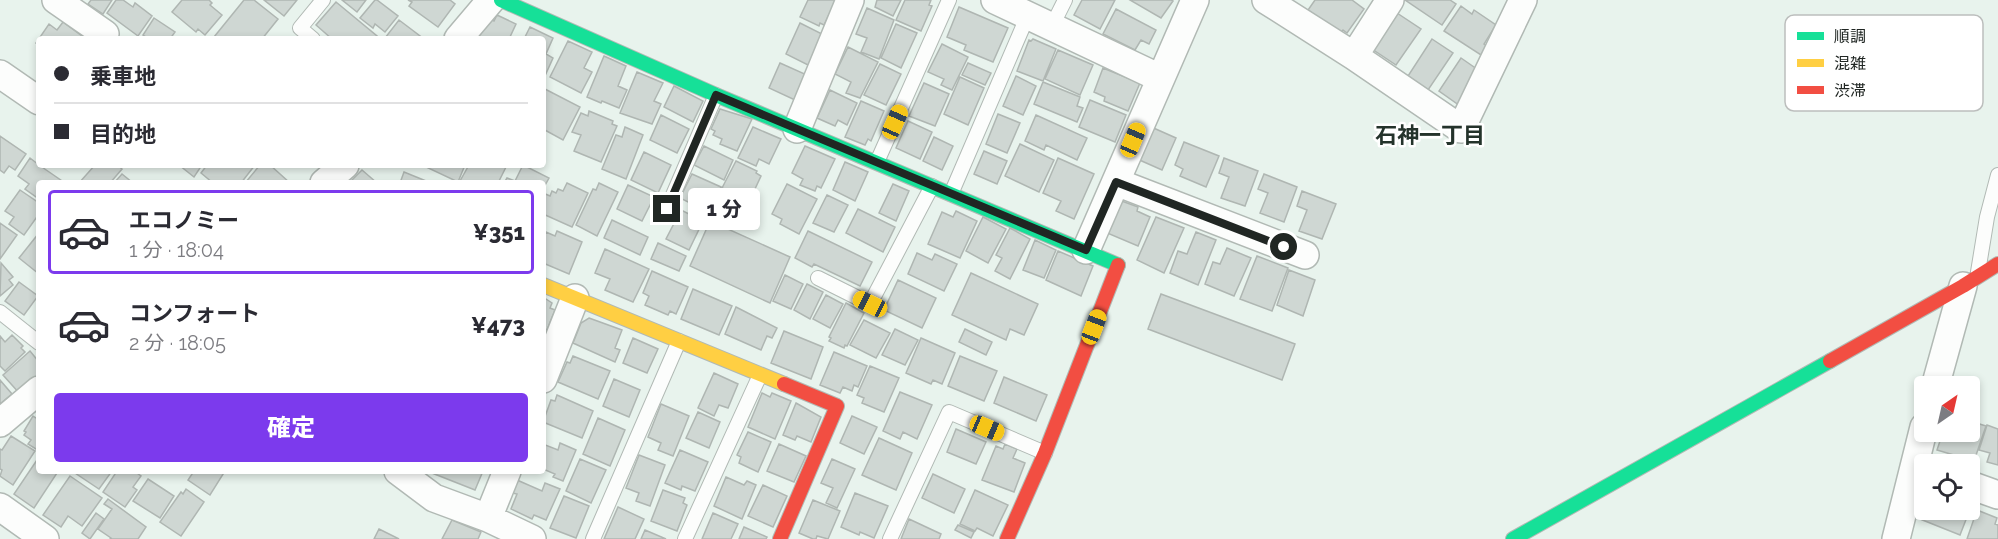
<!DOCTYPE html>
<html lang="ja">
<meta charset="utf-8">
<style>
:root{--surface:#fff;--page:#f7f7f7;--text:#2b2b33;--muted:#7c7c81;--line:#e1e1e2;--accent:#7c3aed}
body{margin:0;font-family:Raleway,"Noto Sans JP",sans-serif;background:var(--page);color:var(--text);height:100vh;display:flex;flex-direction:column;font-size:22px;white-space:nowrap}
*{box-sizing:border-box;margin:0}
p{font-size:20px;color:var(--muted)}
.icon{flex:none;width:33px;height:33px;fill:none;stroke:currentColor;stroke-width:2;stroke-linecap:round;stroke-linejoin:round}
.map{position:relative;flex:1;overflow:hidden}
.details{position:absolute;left:36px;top:180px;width:510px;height:294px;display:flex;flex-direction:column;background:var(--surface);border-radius:6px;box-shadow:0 3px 9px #0003}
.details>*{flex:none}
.guide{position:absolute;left:36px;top:36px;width:510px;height:132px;border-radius:6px;box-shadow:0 3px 9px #0003;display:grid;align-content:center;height:132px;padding:0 18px;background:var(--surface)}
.needle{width:39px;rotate:34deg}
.controls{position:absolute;left:1914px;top:376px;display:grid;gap:12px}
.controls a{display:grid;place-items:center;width:66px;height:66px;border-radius:6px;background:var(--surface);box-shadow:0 3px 9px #0003;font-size:30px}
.end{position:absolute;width:27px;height:27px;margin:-14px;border:8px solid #202623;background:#fff;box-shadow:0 0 0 3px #fff}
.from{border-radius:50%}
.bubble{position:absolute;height:42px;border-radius:6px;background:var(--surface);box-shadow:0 3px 9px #0003;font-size:20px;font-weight:800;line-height:42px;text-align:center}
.car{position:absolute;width:18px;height:36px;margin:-18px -9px;border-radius:8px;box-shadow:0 0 4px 2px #0007;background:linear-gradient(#f5c518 24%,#345 0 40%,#f5c518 0 76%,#345 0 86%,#f5c518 0)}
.guide b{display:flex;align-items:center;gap:21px;height:57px;font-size:22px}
.guide b+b{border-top:2px solid var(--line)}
.guide i{width:15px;height:15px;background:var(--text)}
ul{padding:10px 0 0;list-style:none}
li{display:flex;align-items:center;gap:18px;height:84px;margin:0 12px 9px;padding:0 6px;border:3px solid transparent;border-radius:6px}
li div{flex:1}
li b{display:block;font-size:22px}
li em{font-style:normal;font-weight:800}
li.current{border-color:var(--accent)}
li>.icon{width:54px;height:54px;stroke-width:1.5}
.action{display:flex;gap:12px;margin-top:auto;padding:12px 18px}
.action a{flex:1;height:69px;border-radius:6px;background:var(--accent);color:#fff;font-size:24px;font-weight:800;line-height:69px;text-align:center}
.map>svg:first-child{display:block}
.building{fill:#cfd7d3;stroke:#afb6b2;stroke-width:1.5}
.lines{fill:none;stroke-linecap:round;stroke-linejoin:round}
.lane-casing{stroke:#b1b9b4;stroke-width:16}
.street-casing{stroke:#b1b9b4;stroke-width:30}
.fast-casing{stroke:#b1b9b4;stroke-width:16}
.slow-casing{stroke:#b1b9b4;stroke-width:16}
.jam-casing{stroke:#b1b9b4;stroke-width:16}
.lane{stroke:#fcfdfc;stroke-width:14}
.street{stroke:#fcfdfc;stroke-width:27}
.fast{stroke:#16e098;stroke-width:14}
.slow{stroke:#ffcf43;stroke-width:14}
.jam{stroke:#f24e42;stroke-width:14}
.route{stroke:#202623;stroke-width:8}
.labels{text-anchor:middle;stroke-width:5;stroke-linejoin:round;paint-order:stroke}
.neighbourhood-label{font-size:22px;font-weight:bold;fill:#24332b;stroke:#fff}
.key{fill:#fff;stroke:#bcbebd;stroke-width:1.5}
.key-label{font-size:16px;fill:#202623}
</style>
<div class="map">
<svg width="1998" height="539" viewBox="0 0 1998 539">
<rect width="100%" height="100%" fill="#e8f3ed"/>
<path class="building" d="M91,0H112L103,14L88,4Z
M116,0H123L133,7L135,3L152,16L138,36L107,13Z
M182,0H209L212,3L210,5L222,15L205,35L198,29L196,32L172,12Z
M244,0H254L278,19L262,39H216L214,37Z
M264,0H297L284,16Z
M342,0H366L357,12Z
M375,0H377L398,16L385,32L375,24L373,28L360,18Z
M408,0H450L455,4L438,27L409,6L412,2Z
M808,0H836L824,25L820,23L819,26L800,17Z
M877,0H901L893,16L875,7Z
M905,0H931L929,5L932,6L921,31L896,20Z
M1082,0H1115L1100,29L1074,15Z
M1130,0H1171L1173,1L1161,18Z
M1315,0H1352L1364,9L1347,33L1343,30L1340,34L1308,10Z
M1405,0H1450L1456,4L1442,25Z
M336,2L377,36L375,39H332L316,25Z
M1461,6L1472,14L1474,10L1496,25L1484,44L1487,46L1481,55L1444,31Z
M959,7L1008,28L993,62L964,50L966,45L947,37Z
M867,8L894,20L879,59L861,52L867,38L856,34Z
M1116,9L1156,30L1149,44L1141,40L1135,50L1103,34Z
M1397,13L1421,29L1396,65L1372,49Z
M497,15L516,24L509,39H475L490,19L494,21Z
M154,18L175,32L170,39H145L146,37L143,35Z
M399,20L424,39L385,38Z
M63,22L86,39H39V45L36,43L49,24L57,30Z
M800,23L824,35L810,66L786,54Z
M896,24L917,33L901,68L881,58Z
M530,27L553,38L546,54L553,58L544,78L543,39H524Z
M1033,39L1056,49L1043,81L1017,71L1029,40L1031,41Z
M1432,39L1453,53L1428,90L1408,76Z
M568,41L592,52L584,68L592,72L581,93L550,77Z
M942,44L968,57L952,90L941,85L944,79L928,72Z
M848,47L878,62L860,98L846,93L851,82L835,74Z
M1058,50L1093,65L1080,95L1045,79Z
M604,56L626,66L618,86L627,90L619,108L602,101L601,103L587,97Z
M1461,58L1484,74L1463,108L1439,91Z
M780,63L807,75L795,100L769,88Z
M968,63L991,73L985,85L962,75Z
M880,64L901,74L886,105L864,95Z
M1103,68L1140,83L1128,111L1104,101L1105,97L1094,92Z
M637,72L663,83L654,101L661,104L652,124L620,113Z
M1016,76L1036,86L1023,115L1003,106Z
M960,77L984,88L968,125L944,114Z
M1043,82L1080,97L1077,106L1083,108L1077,122L1034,104Z
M924,83L949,94L935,126L909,116Z
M674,86L703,101L693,122L664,107Z
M543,88L580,107L563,140L543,129Z
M830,90L857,103L847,125L838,120L835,126L817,118Z
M1090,100L1126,115L1115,142L1079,127Z
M861,101L884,111L871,141L868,139L865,145L845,137Z
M720,109L752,119L737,151L720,144L722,139L713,135L715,131L711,129Z
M589,111L613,121L612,124L617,126L601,162L574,151L581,135L572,132L581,113L588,116Z
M998,114L1020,123L1007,153L986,144Z
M661,115L689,129L677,153L650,140Z
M1036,115L1087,138L1077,160L1046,145L1044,150L1025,141Z
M908,121L932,132L920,159L896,148Z
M1149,126L1176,138L1162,170L1135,158Z
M625,127L643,135L626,179L602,169L616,135L622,137Z
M753,127L781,139L769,164L759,159L756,166L738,158Z
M0,136L26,154L15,170L9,166L4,173L0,170Z
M934,137L953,146L942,170L923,161Z
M1184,142L1219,156L1206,187L1180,176L1183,169L1175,165Z
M1020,144L1054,160L1039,192L1005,176Z
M704,146L733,160L724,180L694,165Z
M805,146L835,159L821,188L817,186L815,191L800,185L803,179L792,173Z
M984,151L1007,161L997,184L974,174Z
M644,152L671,165L658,193L631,180Z
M30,158L39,165L65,183H39V199L25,189L29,184L18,176Z
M1058,158L1094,174L1074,219L1056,211L1061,201L1043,193Z
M1224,158L1258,171L1245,206L1221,198L1229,177L1219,173Z
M736,161L757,171L756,173L761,176L755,189L758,191L753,202L740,196L738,203L724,197L727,190L722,188Z
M845,162L868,172L855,201L833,190Z
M95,165H117L122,169L110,183H79Z
M179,165H202L194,177Z
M207,165H255L241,183H213L201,173Z
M260,165H270L290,183H245Z
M427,165H465L458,182L426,167Z
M469,165H507L498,183H465L460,181Z
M523,165L549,178L543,189V183H504L507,178L515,181Z
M362,170L377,183H349Z
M404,172L431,183H400Z
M122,174L133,183H114Z
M692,174L721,187L710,213L680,198Z
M1264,174L1297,187L1284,222L1260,213L1268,193L1258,189Z
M567,183L588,193L572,227L543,214V193L550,196L552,191L556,193L558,189L563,191Z
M599,183L618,192L597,236L576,225L593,189L596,190Z
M787,184L817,199L799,234L780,224L782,219L772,214Z
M893,184L909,191L896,221L879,213Z
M628,185L654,197L642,221L617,209Z
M20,190L39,203V214L24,235L9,224L14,217L5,211Z
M1302,191L1336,204L1322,239L1299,231L1307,210L1297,206Z
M827,195L848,205L834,232L813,223Z
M1119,200L1138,207L1137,211L1150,217L1138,246L1100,230Z
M858,209L895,227L883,252L846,233Z
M681,210L703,221L689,250L666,239Z
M956,211L977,221L960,258L928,244L942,212L953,217Z
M983,217L1006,229L988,263L966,251Z
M1156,217L1184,228L1164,273L1137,260Z
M612,220L648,237L640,255L604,238Z
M710,221L790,257L770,303L690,266Z
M0,223L17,235L0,259Z
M1010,228L1030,239L1010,279L995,271L1002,258L996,255Z
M557,231L582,242L569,274L543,263V239L546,232L555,236Z
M808,231L872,262L860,286L814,264L812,267L795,258Z
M1196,232L1216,240L1198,285L1170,273L1178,251L1187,254Z
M39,233V274L19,258Z
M1035,240L1056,250L1044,278L1023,270Z
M658,243L686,256L679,271L651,259Z
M1227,248L1251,258L1234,296L1205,284L1213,262L1220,264Z
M605,249L649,269L633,302L605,290L610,279L595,273Z
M1058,251L1093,266L1081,296L1046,280Z
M917,253L932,260L935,254L957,264L944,291L908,274Z
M1257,256L1288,268L1272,311L1240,299Z
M1,263L13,277L9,280L13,285L0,296Z
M1289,270L1315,280L1303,316L1277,305Z
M652,271L688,287L676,314L670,311L668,315L645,305L649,296L643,293Z
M971,273L1038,304L1024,335L1010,329L1006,340L952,315Z
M785,275L803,284L791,309L773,301Z
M898,280L936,298L922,328L884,310Z
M19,282L38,296L24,315L5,301Z
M807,284L823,292L810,319L794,310Z
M693,289L732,306L719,335L681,319Z
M1161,294L1295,344L1282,380L1148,329Z
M826,295L843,304L830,328L813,319Z
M543,297L552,303L550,308L555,310L547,330L543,328Z
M846,303L864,313L847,346L845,345L844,348L829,341L831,338L829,337Z
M736,307L777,328L772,338L767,336L761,350L725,334Z
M589,318L622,330L615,348L620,350L615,362L573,343L581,323Z
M864,320L890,333L876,358L850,345Z
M895,329L918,340L905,365L882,355Z
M965,329L992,342L986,355L959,342Z
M784,331L823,347L811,379L771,363Z
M12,335L23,346L21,348L25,352L5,371L0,366V336L5,342Z
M633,338L658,349L647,373L623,363Z
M921,338L955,353L942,384L933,380L931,384L906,373Z
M30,351L39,362V377L20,394L3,375Z
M834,352L867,366L858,387L854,385L852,391L843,387L840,393L820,385Z
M573,356L610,371L598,399L558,382L567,362L570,363Z
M960,356L997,371L984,401L948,386Z
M870,366L899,378L884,412L862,403L864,398L857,395Z
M714,373L738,384L728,408L719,405L714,416L698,408Z
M1004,377L1047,395L1036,421L994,403Z
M614,379L640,390L629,417L603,406Z
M0,380L12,394L0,404Z
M900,392L932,405L917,439L903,432L900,439L883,431Z
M762,393L770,397L772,393L791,401L775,439L748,427Z
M557,395L593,411L582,438L543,422L551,400L555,401Z
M796,403L821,417L811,442L797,436L795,440L783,435Z
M661,404L689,416L673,456L658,450L661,443L648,437Z
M698,412L720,422L709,448L686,438Z
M39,414V451L28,444L31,440L24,435L26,432L24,431L33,416L36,418Z
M852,416L877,427L864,454L840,443Z
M598,418L625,430L610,466L583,454Z
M1970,421L1986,426L1974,461L1937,450L1943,432H1970Z
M1987,425L1998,429V465L1987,462L1990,453L1979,450Z
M956,429L986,442L976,464L947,452Z
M748,432L771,442L758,472L739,463L741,457L737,455Z
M11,436L35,451L13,485L0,476L2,470L0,469V449L2,450Z
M879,438L912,453L896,490L862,475Z
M560,443L576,450L563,481L553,477L555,474L543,469V444L558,450Z
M779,444L806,456L794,482L767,471Z
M1005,444L1017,449L1013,458L1025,463L1014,492L982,480L996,446L1003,449Z
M680,450L708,462L695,491L682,486L681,490L665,483Z
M639,455L665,465L650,506L636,501L639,493L626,488Z
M580,459L606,470L591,503L566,491Z
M832,459L855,469L837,508L826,503L833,488L821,483Z
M37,460L39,462V471H54L57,473L34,508L14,494Z
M76,471H112L99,489L75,473Z
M117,471H134L141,476L133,487L137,490L125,507L103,492Z
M194,471H225L210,495L188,480Z
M433,471H483L475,490L432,473Z
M933,474L965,489L954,513L922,498Z
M70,476L102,498L82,526L68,516L61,527L43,515Z
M726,477L744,485L747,481L756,485L742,519L714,506Z
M148,479L174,496L160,518L133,501Z
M517,480L542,491L545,483L560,489L546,520L534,515L532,519L511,509L517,494L512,493Z
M763,485L787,496L773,527L748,516Z
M186,489L204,502L181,536L160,522L181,492L183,494Z
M663,490L685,498L683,503L687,505L677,531L651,521Z
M975,490L1008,505L993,536L977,528L975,531L960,524Z
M855,493L888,506L874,538L860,532L859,535L841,527Z
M564,496L589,506L576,538L550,528Z
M1970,498L1974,499L1960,535L1920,519L1924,508V510H1970Z
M108,499L146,527L138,539H110L111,538L98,529L112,509L104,504Z
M813,500L840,511L828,539L817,536L816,539H813L799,533Z
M618,507L644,519L635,539H604Z
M1977,510L1997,518L1995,524L1998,525V539H1967Z
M96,513L104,519L90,539L82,533Z
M713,513L738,524L731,539H702Z
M909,519L941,534L939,539H901Z
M452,520L481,532L478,539H442Z
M958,525L974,532L971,538L955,530Z
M744,527L767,537L766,539H739Z
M379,529L399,539H374Z
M645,530L666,539H641Z"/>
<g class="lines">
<g class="lane-casing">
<path id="lane" d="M1052,26L1065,0
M313,39L300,28L323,0
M877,162L949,0
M951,194L1028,15
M667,209L716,95
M1978,272L1987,217L1998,175
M818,278L870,304L932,186
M0,312L39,343
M593,539L679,341
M685,539L760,375
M890,539L949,412L1045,453"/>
</g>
<g class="street-casing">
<path id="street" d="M56,0L105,34L101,39
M995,0L1160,78
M1266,0L1354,56L1461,129L1523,0
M458,39L491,0
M1354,56L1390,0
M0,74L39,101
M797,129L850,0
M1116,182L1305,255
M324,183L345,165
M1086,250L1195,0
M543,379L575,298
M1935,387L1963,286
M0,423L39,390
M398,471L434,498L488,518L532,539
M1970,485L1998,495
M0,507L45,539
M488,518L507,471
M1896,539L1924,427"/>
</g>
<g class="fast-casing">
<path id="fast" d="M501,0L716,95L1118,265
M1513,539L1830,361"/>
</g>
<g class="slow-casing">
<path id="slow" d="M543,285L784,384"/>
</g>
<g class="jam-casing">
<path id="jam" d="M1830,361L1963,286L1998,264
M780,539L837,406L784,384
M1007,539L1045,453L1118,265"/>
</g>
<use href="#lane" class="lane"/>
<use href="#street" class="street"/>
<use href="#fast" class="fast"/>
<use href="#slow" class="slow"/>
<use href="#jam" class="jam"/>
</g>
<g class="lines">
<path class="route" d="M667,209L716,95L1086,250L1116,182L1284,247"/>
</g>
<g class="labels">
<g class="neighbourhood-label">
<text x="1430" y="143">石神一丁目</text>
</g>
</g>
<rect x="1785" y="15" width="198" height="96" rx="9" class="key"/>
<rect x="1797" y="32" width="27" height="8" fill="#16e098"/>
<rect x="1797" y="59" width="27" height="8" fill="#ffcf43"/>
<rect x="1797" y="86" width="27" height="8" fill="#f24e42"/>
<g class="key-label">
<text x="1834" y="42">順調</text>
<text x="1834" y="69">混雑</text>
<text x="1834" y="96">渋滞</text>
</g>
</svg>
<div class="controls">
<a><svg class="needle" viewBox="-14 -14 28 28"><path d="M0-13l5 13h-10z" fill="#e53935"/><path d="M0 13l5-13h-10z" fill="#7c7c81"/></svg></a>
<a><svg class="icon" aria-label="locate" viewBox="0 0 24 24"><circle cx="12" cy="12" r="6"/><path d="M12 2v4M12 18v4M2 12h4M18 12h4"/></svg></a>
</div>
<i class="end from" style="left:1284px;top:247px"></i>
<i class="end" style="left:667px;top:209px"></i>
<div class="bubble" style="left:688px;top:188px;width:72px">1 分</div>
<i class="car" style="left:895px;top:122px;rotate:24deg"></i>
<i class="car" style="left:1133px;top:140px;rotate:23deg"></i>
<i class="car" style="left:870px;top:304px;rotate:296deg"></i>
<i class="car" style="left:1094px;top:327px;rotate:21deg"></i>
<i class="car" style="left:987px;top:428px;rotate:113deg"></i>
<div class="guide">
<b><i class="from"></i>乗車地</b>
<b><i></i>目的地</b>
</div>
<section class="details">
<ul>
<li class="current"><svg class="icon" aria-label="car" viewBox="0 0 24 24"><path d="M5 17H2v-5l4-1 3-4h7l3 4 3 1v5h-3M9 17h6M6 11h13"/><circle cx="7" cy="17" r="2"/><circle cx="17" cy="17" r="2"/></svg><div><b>エコノミー</b><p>1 分 · 18:04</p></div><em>¥351</em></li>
<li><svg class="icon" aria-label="car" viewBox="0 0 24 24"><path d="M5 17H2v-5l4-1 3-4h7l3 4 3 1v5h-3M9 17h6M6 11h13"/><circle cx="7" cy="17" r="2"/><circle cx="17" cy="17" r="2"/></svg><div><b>コンフォート</b><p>2 分 · 18:05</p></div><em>¥473</em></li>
</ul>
<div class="action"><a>確定</a></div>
</section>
</div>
